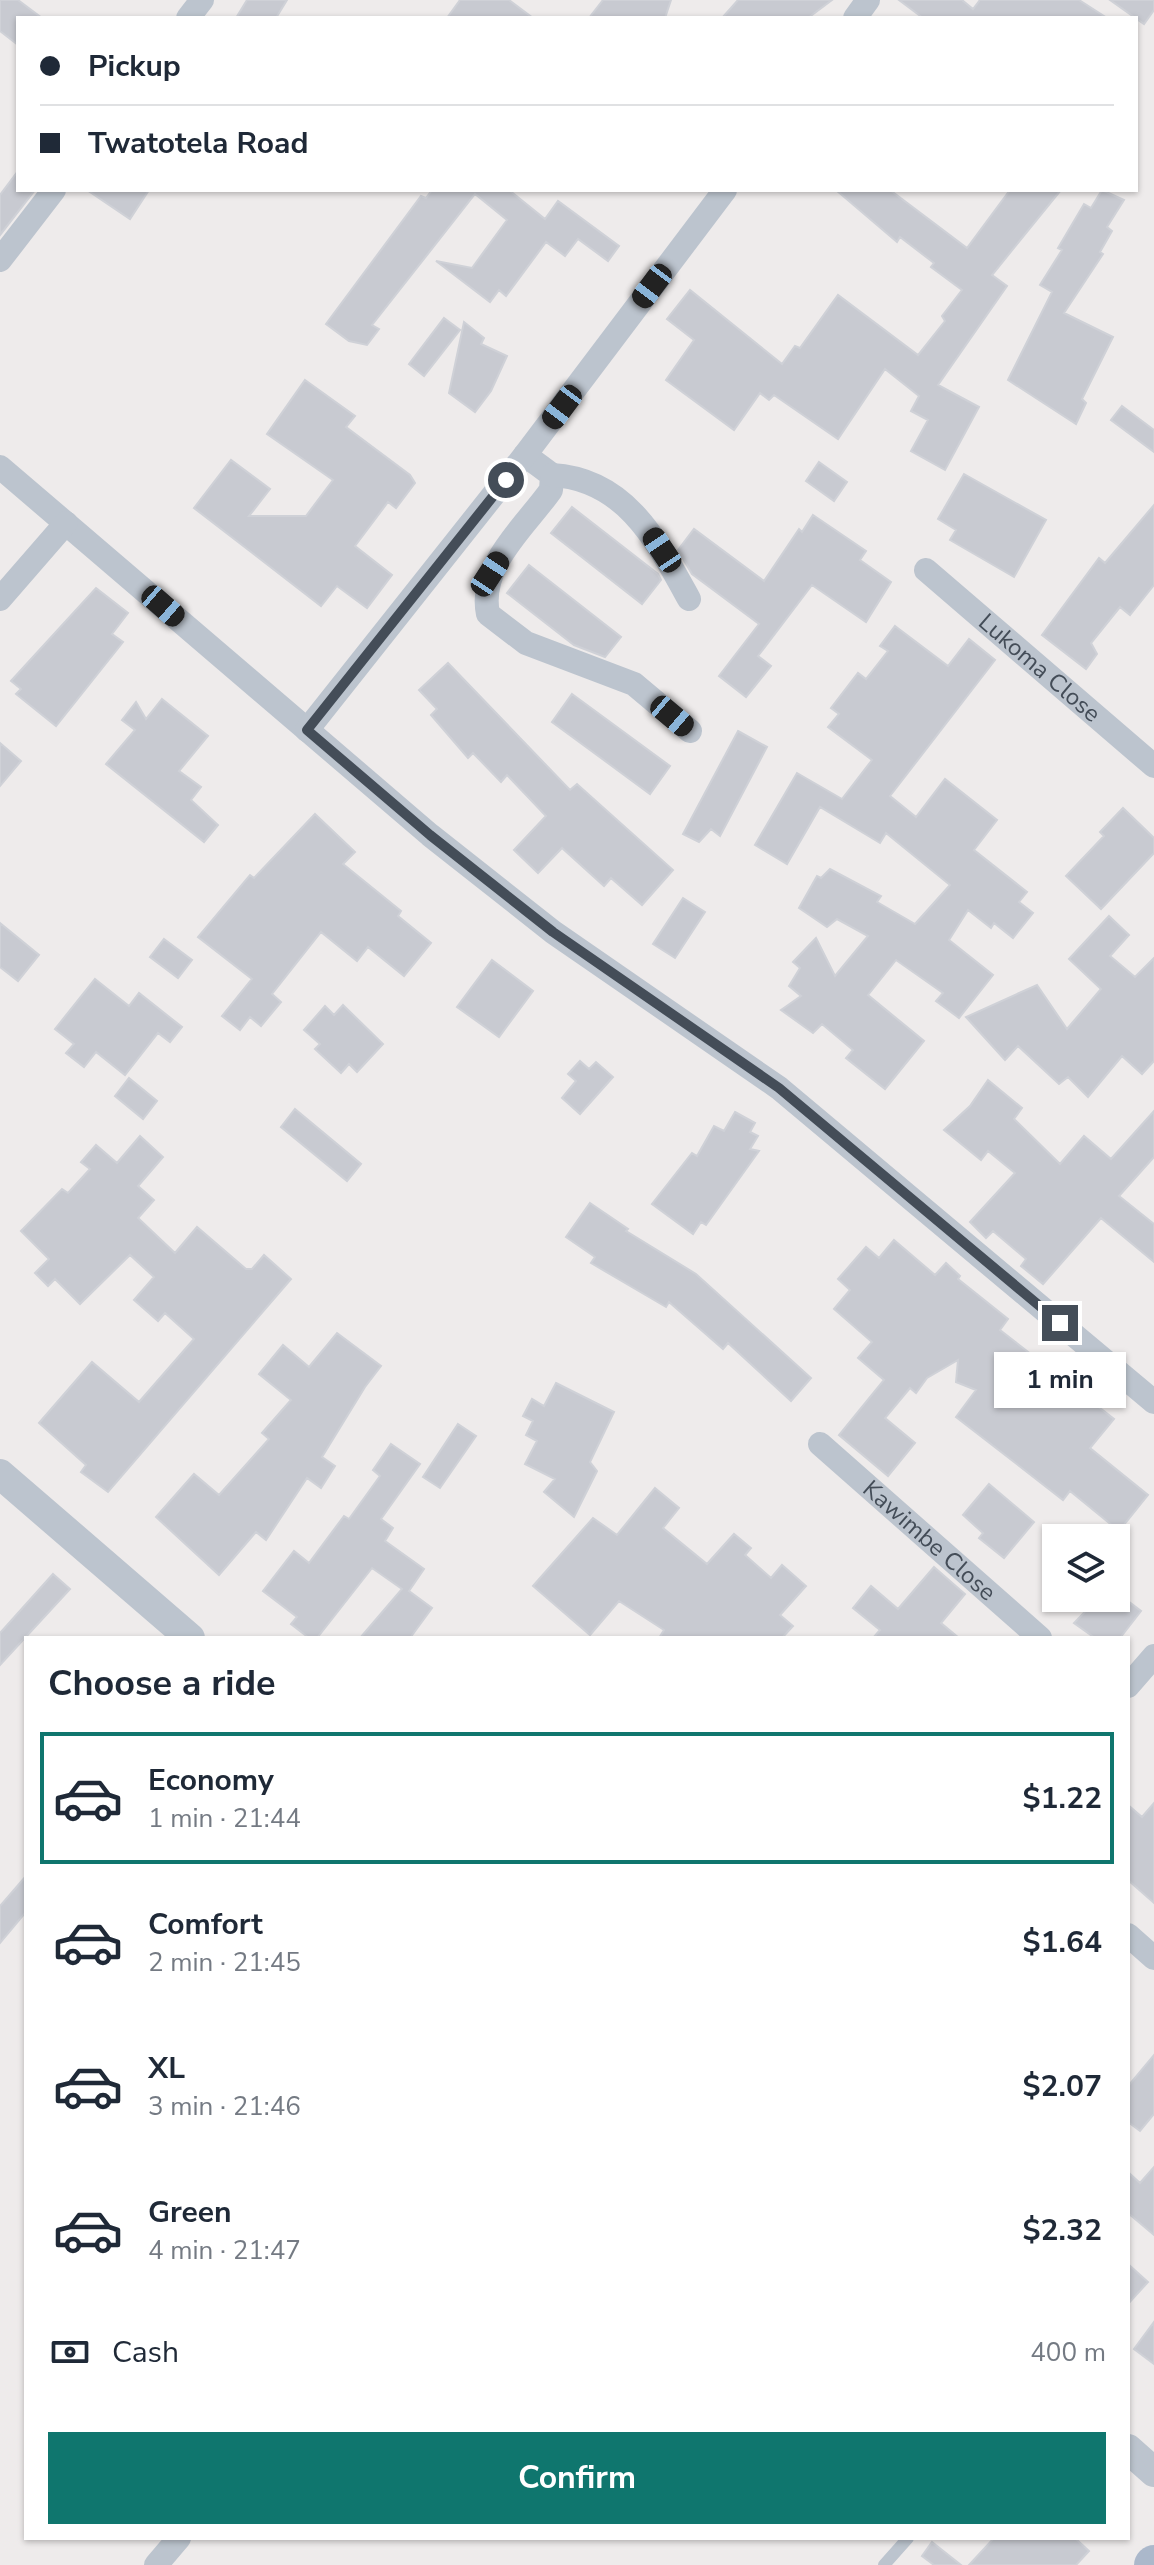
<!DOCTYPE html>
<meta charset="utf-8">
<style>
:root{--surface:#fff;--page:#f2f2f3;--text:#1f2937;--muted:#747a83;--line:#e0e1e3;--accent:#0f766e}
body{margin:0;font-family:"Nunito Sans",sans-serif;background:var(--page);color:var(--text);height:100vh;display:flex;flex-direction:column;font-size:30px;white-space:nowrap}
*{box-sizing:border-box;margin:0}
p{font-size:26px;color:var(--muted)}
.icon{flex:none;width:44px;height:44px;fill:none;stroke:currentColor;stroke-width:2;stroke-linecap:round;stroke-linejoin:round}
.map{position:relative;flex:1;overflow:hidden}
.panel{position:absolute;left:24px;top:1636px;width:1106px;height:904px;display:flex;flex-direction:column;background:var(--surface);border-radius:0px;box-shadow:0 2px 6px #0004}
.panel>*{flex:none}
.hud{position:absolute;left:16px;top:16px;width:1122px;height:176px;border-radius:0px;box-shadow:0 2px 6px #0004;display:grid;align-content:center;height:176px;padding:0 24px;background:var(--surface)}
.buttons{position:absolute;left:1042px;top:1524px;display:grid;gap:16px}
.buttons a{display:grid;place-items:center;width:88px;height:88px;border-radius:0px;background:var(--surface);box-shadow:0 2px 6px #0004;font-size:40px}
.end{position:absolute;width:36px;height:36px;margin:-18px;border:10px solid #444d58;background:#fff;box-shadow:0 0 0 4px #fff}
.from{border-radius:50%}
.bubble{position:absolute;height:56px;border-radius:0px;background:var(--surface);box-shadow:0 2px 6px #0004;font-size:26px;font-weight:700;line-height:56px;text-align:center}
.car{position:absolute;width:24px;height:48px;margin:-24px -12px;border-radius:10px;box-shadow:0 0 6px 2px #0007;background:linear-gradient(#222 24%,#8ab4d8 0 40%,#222 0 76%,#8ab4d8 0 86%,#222 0)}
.hud b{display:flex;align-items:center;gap:28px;height:76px;font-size:30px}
.hud b+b{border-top:2px solid var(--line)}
.hud i{width:20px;height:20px;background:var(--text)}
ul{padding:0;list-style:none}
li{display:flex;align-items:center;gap:24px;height:132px;margin:0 16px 12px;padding:0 8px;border:4px solid transparent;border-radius:0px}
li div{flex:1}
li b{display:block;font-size:30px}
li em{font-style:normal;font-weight:700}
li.active{border-color:var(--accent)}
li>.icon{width:72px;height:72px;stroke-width:1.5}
h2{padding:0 24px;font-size:36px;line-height:96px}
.pay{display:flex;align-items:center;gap:20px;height:88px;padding:0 24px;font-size:30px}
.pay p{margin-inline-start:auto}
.action{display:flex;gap:16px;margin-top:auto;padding:16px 24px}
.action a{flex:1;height:92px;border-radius:0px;background:var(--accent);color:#fff;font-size:32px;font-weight:700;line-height:92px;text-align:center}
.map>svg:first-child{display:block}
.building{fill:#c8cad1;stroke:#cfd1d7;stroke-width:2}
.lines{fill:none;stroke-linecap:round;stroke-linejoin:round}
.service{stroke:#bcc4ce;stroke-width:12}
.minor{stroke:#bcc4ce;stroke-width:24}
.tertiary{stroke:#bcc4ce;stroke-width:30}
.primary{stroke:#abb8cb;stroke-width:38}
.route{stroke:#444d58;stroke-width:10}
.labels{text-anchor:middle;stroke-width:7;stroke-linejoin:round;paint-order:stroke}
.street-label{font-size:24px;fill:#444d58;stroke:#fff}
</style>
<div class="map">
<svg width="1154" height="2565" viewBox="0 0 1154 2565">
<rect width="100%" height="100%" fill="#eeebeb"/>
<path class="building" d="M0,0H18L42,18H18V45L0,31Z
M247,0H287L276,18H236Z
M460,0H509L533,18H447Z
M603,0H671L665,18H589Z
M738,0H832L808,18H722Z
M899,0H962L973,9L980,0H1079L1107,18H923Z
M1110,0H1154V10L1144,24Z
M18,171V190H35L0,235V195Z
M87,190H149L130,219Z
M432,190H509L545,219L558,201L619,246L608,261L578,239L565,256L546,242L506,296L499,290L490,302L436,261L472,268L507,220L475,194L372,325L379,329L367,345L349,341L326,324L421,196L426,198Z
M836,190H890L967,248L1010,190H1061L992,275L1007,286L938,385L979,407L945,470L911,451L928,420L911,411L919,396L885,369L838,439L774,395L769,400L760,393L734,430L666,380L694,340L667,319L690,290L782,364L795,346L800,348L838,295L918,355L945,321L942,316L962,290L931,267L934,263L900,237L897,242Z
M1102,190L1124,200L1107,227L1112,231L1100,252L1103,254L1064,313L1113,337L1082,399L1086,403L1076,424L1008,380L1052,292L1040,285L1062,250L1058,248L1084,204L1091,208Z
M444,318L460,330L424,376L409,364Z
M464,322L484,338L481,344L507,356L491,391L475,412L449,393Z
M305,380L355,416L346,427L410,475L415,483L396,508L388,502L355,546L392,575L367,608L337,586L321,606L194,508L231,460L270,489L249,516H306L333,480L267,434Z
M1122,406L1154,430V452L1111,420Z
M819,462L847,482L834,501L806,481Z
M964,474L1046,520L1014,577L950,540L956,530L938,519Z
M1154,505V585L1130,615L1120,607L1091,643L1097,654L1086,669L1042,635L1099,558L1105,563Z
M572,507L658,574L661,580L642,604L551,533Z
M813,515L866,551L860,560L891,582L866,622L812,585L758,656L771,666L746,697L719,676L759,624L692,574L678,550L694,529L764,581L799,529L802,532Z
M529,565L621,637L605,657L574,645L507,593Z
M96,588L128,613L112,634L123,642L56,726L16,694L21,689L11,681Z
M895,626L948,666L969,639L995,660L890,796L916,817L945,779L997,820L974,850L1027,892L1019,902L1033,913L1013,938L994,923L991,928L968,910L949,940L993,975L959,1018L936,1001L943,993L896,960L868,995L924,1041L885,1089L846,1058L853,1050L822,1024L813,1033L781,1010L801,996L789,986L800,968L793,962L816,938L835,976L868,936L837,919L827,927L799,908L817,876L821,878L830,869L881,896L877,902L915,924L950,885L886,833L880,843L820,807L787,864L755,845L797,773L842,799L872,760L828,727L839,714L831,708L858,673L866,679L888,651L880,646Z
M448,663L570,790L577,784L673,870L642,905L611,878L604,886L562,848L538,873L514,850L546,816L507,775L501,782L473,753L468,758L431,715L437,709L419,690Z
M572,694L670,766L650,794L552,722Z
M162,699L208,736L179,771L201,787L191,800L218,825L204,842L106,764L135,730L122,720L136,702L146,719Z
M738,731L767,747L720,836L711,829L699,842L683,834Z
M0,743L21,761L0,786Z
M1123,808L1154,838V853L1101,909L1066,876L1104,836L1100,832Z
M315,814L355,852L343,864L401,911L398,916L431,943L404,976L368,947L357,961L321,932L272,994L281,1002L261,1026L250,1017L240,1030L222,1016L252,979L198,937L250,875L254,878Z
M683,898L705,912L675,958L653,944Z
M1109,916L1129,935L1110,956L1135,977L1154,958V1061L1142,1074L1122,1056L1088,1097L1068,1077L1059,1084L1018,1046L1005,1060L966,1017L1037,985L1067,1029L1101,989L1069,959Z
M0,923L39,955L18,981L0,967Z
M164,939L192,960L178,978L150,957Z
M492,960L533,991L499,1037L457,1007Z
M95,979L129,1006L139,993L182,1027L170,1042L158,1033L125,1075L96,1052L84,1067L66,1053L74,1044L55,1029Z
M343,1005L383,1044L357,1072L349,1064L341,1073L315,1049L320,1044L304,1030L325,1006L334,1015Z
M580,1061L589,1069L596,1062L613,1077L580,1114L562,1098L576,1081L568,1074Z
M129,1078L157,1101L143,1119L115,1096Z
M988,1080L1022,1108L1014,1119L1060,1164L1084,1136L1111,1159L1154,1111V1157L1119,1196L1154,1224V1262L1101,1218L1043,1284L1021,1266L1026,1259L993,1231L986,1238L970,1222L1015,1173L988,1151L981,1160L944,1130L970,1106Z
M295,1109L361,1164L347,1181L281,1127Z
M735,1112L755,1123L750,1132L758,1136L750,1149L759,1151L706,1225L701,1222L693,1234L652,1204L692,1153L697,1156L714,1126L724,1131Z
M140,1136L163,1157L138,1186L154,1200L138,1218L175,1253L197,1227L246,1269H252L264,1255L291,1279L108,1492L81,1472L86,1465L39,1423L92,1362L139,1402L194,1339L165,1313L158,1321L134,1300L154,1277L130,1255L80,1304L55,1279L48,1286L35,1273L49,1259L21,1231L62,1189L68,1193L90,1169L81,1162L96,1145L117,1163Z
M590,1203L628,1229L626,1231L696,1274L811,1378L791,1401L728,1343L723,1349L669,1302L666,1307L591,1263L595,1257L566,1237Z
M894,1240L935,1275L946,1263L960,1276L958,1279L1008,1319L1000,1330L1114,1419L1090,1448L1148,1495L1119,1531L1070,1491L1063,1500L956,1417L976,1390L956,1382L958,1360L927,1378L916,1393L910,1388L885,1418L915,1443L888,1476L839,1435L884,1380L858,1358L872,1342L834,1309L850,1290L838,1279L866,1247L879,1258Z
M337,1333L381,1366L365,1387L322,1457L335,1466L321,1488L307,1478L266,1540L256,1532L219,1575L156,1517L194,1474L219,1495L269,1439L262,1433L291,1400L259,1374L283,1345L309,1367Z
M556,1383L614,1412L590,1462L597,1471L574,1517L544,1492L555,1479L525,1464L537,1441L526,1435L533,1421L523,1416L532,1399L544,1406Z
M458,1424L476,1436L440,1488L423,1477Z
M391,1444L420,1464L381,1519L393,1528L385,1541L424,1569L409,1591L432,1608L410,1638H360L402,1589L372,1568L317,1638H309L291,1624L297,1617L263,1591L294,1551L309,1563L344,1516L349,1519L380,1476L373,1470Z
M989,1484L1034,1522L1004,1558L979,1538L983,1533L963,1515Z
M655,1488L679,1508L663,1528L707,1564L734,1534L751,1548L745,1555L771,1578L782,1565L806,1586L780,1615L793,1626L782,1638H659L664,1630L619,1601L590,1635L533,1586L593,1518L617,1535Z
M934,1567L965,1594L941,1623L959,1638H873L880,1630L853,1608L871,1586L898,1609Z
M53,1574L70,1589L0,1665V1633Z
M1098,1598H1124L1141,1611L1120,1638H1095L1074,1623Z
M1154,1803V1903L1128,1880V1805L1142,1817Z
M26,1876V1912L0,1943V1906Z
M1154,2055V2114L1140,2131L1128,2122V2086Z
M1154,2167V2235L1128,2213V2172L1140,2183Z
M1128,2264L1148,2282L1128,2304Z
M1154,2322V2364L1134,2349Z
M994,2538H1075L1089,2551L1076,2565H969Z
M932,2542L961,2565H934L922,2556Z"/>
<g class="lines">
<path class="service" d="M884,2565L908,2538"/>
<g class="minor">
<path d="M188,18L202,0"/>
<path d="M855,18L868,0"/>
<path d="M0,260L54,190"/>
<path d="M525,455L552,475L551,490C525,527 478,565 488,614L526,643L634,684L690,731"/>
<path d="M0,467L430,835L553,932L779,1088L1154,1402"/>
<path d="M552,475C626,479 657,541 689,599"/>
<path id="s1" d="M926,570L1154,766"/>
<path d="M0,599L66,523"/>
<path d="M307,730L525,455L725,190"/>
<path id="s2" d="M820,1444L1040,1638"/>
<path d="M1128,1686L1154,1656"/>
<path d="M1128,1935L1154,1958"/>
<path d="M156,2565L179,2538"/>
</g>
<path class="tertiary" d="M0,1474L190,1638
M1128,2449L1154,2472"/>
<path class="primary" d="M1153,2565L1154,2564"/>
</g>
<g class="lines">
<path class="route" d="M506,480L307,730L430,835L553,932L779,1088L1060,1323"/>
</g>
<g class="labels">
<g class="street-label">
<text dy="8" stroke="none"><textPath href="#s1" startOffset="150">Lukoma Close</textPath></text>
<text dy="8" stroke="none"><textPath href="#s2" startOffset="146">Kawimbe Close</textPath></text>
</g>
</g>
</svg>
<div class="buttons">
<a><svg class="icon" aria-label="layers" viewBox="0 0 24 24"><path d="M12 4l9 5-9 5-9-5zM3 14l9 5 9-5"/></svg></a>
</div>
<i class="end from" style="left:506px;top:480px"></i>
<i class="end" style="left:1060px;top:1323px"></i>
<div class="bubble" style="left:994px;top:1352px;width:132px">1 min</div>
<i class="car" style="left:652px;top:286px;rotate:217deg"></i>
<i class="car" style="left:562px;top:407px;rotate:217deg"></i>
<i class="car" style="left:662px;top:550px;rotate:326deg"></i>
<i class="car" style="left:490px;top:574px;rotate:33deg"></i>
<i class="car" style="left:163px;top:606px;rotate:131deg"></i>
<i class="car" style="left:672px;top:716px;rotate:130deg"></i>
<div class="hud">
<b><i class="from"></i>Pickup</b>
<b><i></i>Twatotela Road</b>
</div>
<section class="panel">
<h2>Choose a ride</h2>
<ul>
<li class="active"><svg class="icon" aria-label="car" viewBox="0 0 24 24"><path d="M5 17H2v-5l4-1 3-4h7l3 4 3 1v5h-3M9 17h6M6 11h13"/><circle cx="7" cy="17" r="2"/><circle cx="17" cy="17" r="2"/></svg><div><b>Economy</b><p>1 min · 21:44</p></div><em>$1.22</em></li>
<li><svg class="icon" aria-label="car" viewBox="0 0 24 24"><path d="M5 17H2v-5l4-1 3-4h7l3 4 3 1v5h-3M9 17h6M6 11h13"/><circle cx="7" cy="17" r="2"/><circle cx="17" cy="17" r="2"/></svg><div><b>Comfort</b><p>2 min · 21:45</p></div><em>$1.64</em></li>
<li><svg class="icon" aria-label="car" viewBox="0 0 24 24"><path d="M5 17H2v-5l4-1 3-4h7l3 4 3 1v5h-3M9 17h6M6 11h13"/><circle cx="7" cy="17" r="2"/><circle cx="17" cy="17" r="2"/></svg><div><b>XL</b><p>3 min · 21:46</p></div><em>$2.07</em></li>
<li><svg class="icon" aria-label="car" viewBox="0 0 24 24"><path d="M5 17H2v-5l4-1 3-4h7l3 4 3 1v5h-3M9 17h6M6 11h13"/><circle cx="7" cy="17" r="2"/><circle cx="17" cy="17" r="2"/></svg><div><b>Green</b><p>4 min · 21:47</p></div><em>$2.32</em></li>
</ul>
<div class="pay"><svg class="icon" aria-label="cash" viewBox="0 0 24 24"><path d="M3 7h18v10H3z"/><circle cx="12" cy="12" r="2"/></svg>Cash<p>400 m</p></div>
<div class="action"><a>Confirm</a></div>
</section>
</div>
